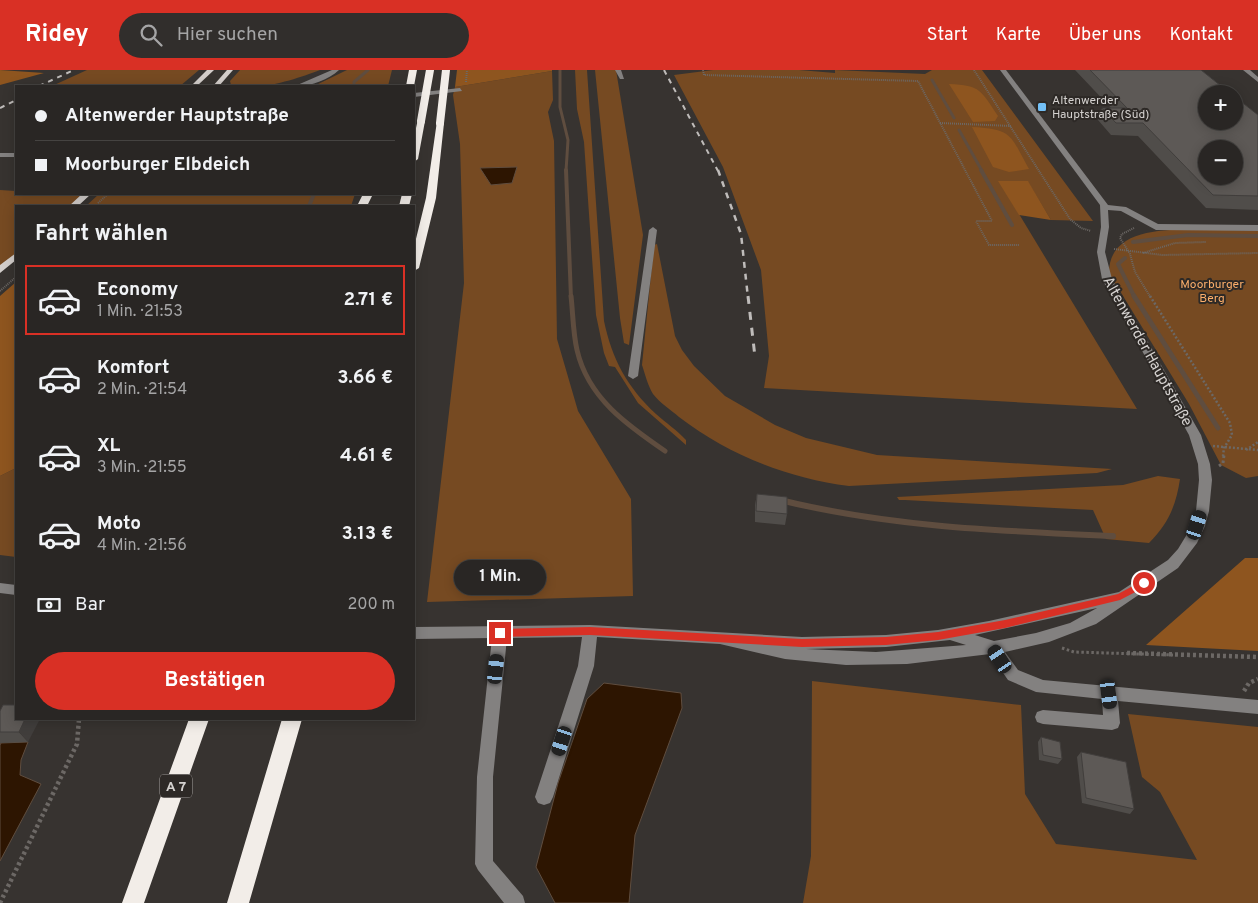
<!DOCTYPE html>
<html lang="de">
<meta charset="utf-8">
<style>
:root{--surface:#292624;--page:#312e2c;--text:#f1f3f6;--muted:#a5a5a6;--line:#454341;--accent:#d93025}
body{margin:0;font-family:Overpass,sans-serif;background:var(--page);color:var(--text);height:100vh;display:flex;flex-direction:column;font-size:19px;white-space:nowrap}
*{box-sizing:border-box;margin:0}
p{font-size:16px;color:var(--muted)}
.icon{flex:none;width:28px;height:28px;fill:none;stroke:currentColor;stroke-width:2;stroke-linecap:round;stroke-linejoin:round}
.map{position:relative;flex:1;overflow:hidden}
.details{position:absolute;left:15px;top:135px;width:400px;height:515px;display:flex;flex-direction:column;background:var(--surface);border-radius:0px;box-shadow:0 2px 12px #0003,0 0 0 1px var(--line)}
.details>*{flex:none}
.hud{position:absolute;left:15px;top:15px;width:400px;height:110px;border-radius:0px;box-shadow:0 2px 12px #0003,0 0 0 1px var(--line);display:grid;align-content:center;height:110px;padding:0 20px;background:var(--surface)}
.buttons{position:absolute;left:1198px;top:15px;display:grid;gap:10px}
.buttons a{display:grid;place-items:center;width:45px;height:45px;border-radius:50%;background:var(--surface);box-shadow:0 2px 12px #0003,0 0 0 1px var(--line);font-size:25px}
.end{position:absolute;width:22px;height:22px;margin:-11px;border:6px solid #d93025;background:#fff;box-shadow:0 0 0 2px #fff}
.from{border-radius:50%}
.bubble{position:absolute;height:35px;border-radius:18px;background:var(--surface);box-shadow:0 2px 12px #0003,0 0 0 1px var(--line);font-size:16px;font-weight:700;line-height:35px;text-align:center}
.car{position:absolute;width:15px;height:30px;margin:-15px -8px;border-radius:6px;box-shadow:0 0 4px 1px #0007;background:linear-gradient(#222 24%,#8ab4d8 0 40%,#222 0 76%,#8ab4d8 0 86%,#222 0)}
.hud b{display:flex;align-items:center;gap:18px;height:48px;font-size:19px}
.hud b+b{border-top:1px solid var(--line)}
.hud i{width:12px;height:12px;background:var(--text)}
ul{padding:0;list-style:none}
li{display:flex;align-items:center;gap:15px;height:70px;margin:0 10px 8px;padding:0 10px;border:2px solid transparent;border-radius:0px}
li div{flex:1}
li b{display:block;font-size:19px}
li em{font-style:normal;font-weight:700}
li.selected{border-color:var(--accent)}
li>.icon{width:45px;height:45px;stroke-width:1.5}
h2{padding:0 20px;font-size:22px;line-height:60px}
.pay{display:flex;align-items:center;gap:12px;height:55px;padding:0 20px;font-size:19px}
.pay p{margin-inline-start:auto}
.primary-button{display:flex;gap:10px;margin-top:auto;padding:10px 20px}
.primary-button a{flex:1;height:58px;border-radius:30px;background:var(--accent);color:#fff;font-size:20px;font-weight:700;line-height:58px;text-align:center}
header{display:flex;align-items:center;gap:30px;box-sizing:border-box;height:70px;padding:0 25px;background:var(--accent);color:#fff}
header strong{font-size:24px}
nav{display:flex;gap:28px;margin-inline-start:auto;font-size:18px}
.search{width:350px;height:45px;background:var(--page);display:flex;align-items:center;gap:12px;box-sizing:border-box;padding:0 18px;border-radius:28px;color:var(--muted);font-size:19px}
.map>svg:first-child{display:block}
.green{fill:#764a22}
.forest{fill:#8e551f}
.water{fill:#2d1501;stroke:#5f4d3f}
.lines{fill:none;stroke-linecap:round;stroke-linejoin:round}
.stream-far3{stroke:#5f4d3f;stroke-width:3}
.stream-far2{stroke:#5f4d3f;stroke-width:4}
.stream-far1{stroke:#5f4d3f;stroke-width:5}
.stream{stroke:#5f4d3f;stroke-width:6}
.path-far3{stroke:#6c6865;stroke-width:2;stroke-dasharray:1 1;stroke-linecap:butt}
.path-far2{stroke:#6c6865;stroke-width:2.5;stroke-dasharray:2 2;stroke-linecap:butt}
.path-far1{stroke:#6c6865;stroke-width:3;stroke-dasharray:2.5 2.5;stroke-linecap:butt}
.path{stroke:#6c6865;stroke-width:4.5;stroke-dasharray:3 3;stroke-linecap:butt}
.minor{fill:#838180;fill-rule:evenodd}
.major{fill:#d3cecb;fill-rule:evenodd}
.highway{fill:#f2ede8;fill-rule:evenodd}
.rail-far2{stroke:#bfbcba;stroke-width:2;stroke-dasharray:5 5;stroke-linecap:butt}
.rail-far1{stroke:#bfbcba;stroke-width:2.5;stroke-dasharray:6 6;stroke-linecap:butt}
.rail{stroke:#bfbcba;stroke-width:3;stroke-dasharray:8 8;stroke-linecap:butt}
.highway-bridge{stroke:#f2ede8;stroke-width:8}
.wall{fill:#504d4a}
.shaded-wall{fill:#413e3c}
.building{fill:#5d5956;stroke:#413e3c;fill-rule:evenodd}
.route{fill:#d93025}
.poi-dot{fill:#73c0f6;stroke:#2d2926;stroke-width:2}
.labels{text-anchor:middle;stroke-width:4;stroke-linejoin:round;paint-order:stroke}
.far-poi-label{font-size:12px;fill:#d4d1cf;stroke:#2d2926;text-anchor:start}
.far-park-label{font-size:12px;fill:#fcae6a;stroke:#2d2926}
.shield{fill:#2d2926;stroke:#a29f9c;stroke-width:1}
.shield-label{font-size:14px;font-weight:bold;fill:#d4d1cf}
.street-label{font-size:15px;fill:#d4d1cf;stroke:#2d2926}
</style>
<header>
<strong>Ridey</strong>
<div class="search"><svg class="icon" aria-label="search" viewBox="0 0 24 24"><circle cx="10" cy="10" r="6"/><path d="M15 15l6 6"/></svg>Hier suchen</div>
<nav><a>Start</a><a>Karte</a><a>Über uns</a><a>Kontakt</a></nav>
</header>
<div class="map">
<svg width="1258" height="833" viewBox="0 0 1258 833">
<rect width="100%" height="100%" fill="#373330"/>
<path class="green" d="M87,0H199L180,16H52Z
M240,0H320C297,9 254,23 231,15L230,11Z
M347,0H392L388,16H314Z
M575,0H587L604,251C612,289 627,317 656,344C666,353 677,360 686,370V375L638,333L615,297L609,296L604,283L596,245L584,72L577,39Z
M595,0H616L643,165L629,275L624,273L620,248Z
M713,0H799L835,3V0L925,4L932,0H982L1093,151L1051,150L1028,112L999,111L1137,339L764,318L769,286L761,200L723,97L674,5Z
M552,1L553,30L548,42L554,71L557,269L578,341L631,429L633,526L427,532L464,213L460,74L453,25L455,17Z
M0,120L16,121V124H87L73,136H16V186L0,200Z
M99,124H355L351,136H86Z
M1192,159L1258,161V406L1246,408L1221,395L1189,334L1109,203C1109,160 1160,160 1192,159Z
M657,174L675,266L682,280L694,296L725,326L775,355L806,368L877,385L1112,399L1097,403L849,416C787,408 729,385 679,347C671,340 660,333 653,324C648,316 645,304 642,295L654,175Z
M16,398V487L0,485V406Z
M1158,406L1180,409C1176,436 1168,454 1149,473L1106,469L1093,440L905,430H899L897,427L1123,415Z
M812,611L1021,635L1025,724L1056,774L1197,790L1160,722L1142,707L1128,644L1258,657V833H803L811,786Z"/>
<path class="forest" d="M0,0L44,3L0,15Z
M457,0H552V1L455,17Z
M949,14C981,15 981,21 998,46L995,51L973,52Z
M972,57C1013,59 1010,65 1029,99L1009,102L993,97Z
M998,111H1028L1051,150L1019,145Z
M16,212V398L0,406V226Z
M1245,488H1258V581L1146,575Z"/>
<path class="water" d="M517,97L512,113L491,115L480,98Z
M604,613L681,623L682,638L635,765L629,833H555L536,797L558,713L587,629Z
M28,672L21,690L20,705L41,714L0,791V675L1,673Z"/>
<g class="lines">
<path class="stream-far3" d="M560,0V37L568,70L566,101
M932,10L954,48
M354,16V12L368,0
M959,60L982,101"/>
<path class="stream-far2" d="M566,100L571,228
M981,100L1012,155
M309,136L314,124
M1133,172L1188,165L1258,166
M1125,188L1118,194L1135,228"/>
<path class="stream-far1" d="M571,226C573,244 573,263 577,280C588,328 627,355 665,381
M1134,226L1218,358"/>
<path class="stream" d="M780,430C890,457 1000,461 1113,466"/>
<path class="path-far3" d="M703,0L704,5L918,11L992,151H976L989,175H1019
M974,0L1070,149L1081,158L1091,161
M466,12L467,0
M940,53L1011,56
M98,133L108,124
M1134,158L1122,164L1120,168L1130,184L1135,202L1151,228
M1114,179L1162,185L1258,183
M1143,183L1175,173L1206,172
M0,221L16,207"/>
<path class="path-far2" d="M1150,226L1230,353L1232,365L1224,378L1223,386
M1213,376L1258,380
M1246,380L1258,372"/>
<path class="path-far1" d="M1219,396L1223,393L1224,385
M1062,578L1074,582L1173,585"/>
<path class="path" d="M1127,583L1258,587
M1244,621L1249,613L1258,609
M0,833L77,674L79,649"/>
<path class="minor" d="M332,0H339C328,10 309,17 295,16Z
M615,0H621L624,9H620Z
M1000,0H1006L1108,135L1126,137L1158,154L1258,155V161L1156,160L1121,141L1108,140L1109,157L1105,182L1112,209L1201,365L1210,394L1212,410L1209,441L1205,456L1197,473L1178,498L1096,554L1049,572L1005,582L1018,600L1043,610L1258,630V644L1118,631L1120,653L1118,658L1112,660L1043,654L1037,652L1035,647L1037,642L1043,640L1103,645L1102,629L1036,622L1008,610L990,584L907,594L846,595L785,589L720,574L597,567L594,596L553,727L550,733L544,735L538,733L535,727L578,596L582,567L507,568L493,707V791L523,826L525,833H504L478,800L475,794L477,707L492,568L414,569V557L590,555L802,567L886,565L938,560L989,551L1119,522L1168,490L1178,479L1192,456L1196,441L1199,410L1198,394L1189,365L1102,209L1097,182L1101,157L1100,135ZM1097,538L1070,553L1036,563L994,571L975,565ZM950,570L966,575L876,582L806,579L886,577Z
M1243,0H1250L1258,7V12Z
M460,18L462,21L414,27V23Z
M0,83H16V87H0Z
M653,157L657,160L638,306L633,309L628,306L649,160Z
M0,513L16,515V525L0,523Z"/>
<path class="major" d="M207,0H214L197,16H191Z
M227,0H233L219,16H213Z
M82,124H91L78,136H69Z
M16,183V190L0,203V195Z"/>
<path class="highway" d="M409,0H417L414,16H406Z
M418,49L425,51L418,89L414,92V67Z
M437,51L444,53L436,128L419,198L414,201V177L426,128Z
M363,124H373L367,136H357Z
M402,124H412L409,136H399Z
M189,649H209L144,833H122Z
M282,649H302L249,833H227Z"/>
<path class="rail-far2" d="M664,0L718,101
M39,16L74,0
M0,38L16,30"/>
<path class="rail-far1" d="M718,100L741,164L748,228"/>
<path class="rail" d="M748,226L755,287"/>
<path class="highway-bridge" d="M421,51L430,0
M440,53L446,0"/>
</g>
<path class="wall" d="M1075,0H1201L1258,45V140L1206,138L1138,66L1111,65L1098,50L1102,38H1111Z
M757,424L787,444L785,455L755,452V435Z
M0,641L28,672L0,673Z
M1041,667L1062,689L1058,694L1039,690L1038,672Z
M1081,682L1134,739L1130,744L1082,733L1077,687Z"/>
<path class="shaded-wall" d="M25,649H40L28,672L19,662Z"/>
<path class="building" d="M1090,0H1201L1231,24H1206V51H1234V26L1258,45V126L1213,125L1143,53H1116L1102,38H1127ZM1206,79H1234V106H1206Z
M757,424L787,427V444L756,441Z
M3,635H16V649H25L19,662H0V641Z
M1041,667L1060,672L1062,689L1043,685Z
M1081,682L1126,692L1134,739L1086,728Z"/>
<path class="route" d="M1144,510L1148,513L1147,516L1120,530L1005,558L938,570L886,575L802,577L590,565L500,567L495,563L500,559L590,557L802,569L886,567L938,562L1005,550L1118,524Z"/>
<rect class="poi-dot" x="1037" y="32" width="10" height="10" rx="2.5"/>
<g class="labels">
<g class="far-poi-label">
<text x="1052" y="34">Altenwerder<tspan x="1052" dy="14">Hauptstraße (Süd)</tspan></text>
</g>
<g class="far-park-label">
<text x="1212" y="218">Moorburger<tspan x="1212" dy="14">Berg</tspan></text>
</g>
<rect class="shield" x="160" y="704.5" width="32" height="23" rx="4"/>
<g class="shield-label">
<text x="176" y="721">A 7</text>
</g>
<g class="street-label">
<text transform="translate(1148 281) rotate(61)" y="5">Altenwerder Hauptstraße</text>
</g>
</g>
</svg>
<div class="buttons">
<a>+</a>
<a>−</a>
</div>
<i class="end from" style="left:1144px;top:513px"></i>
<i class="end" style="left:500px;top:563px"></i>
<div class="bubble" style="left:454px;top:490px;width:92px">1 Min.</div>
<i class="car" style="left:1197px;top:455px;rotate:18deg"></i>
<i class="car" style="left:1000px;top:589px;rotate:327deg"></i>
<i class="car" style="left:496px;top:599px;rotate:6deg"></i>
<i class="car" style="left:1109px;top:624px;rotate:173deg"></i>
<i class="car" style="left:562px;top:671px;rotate:198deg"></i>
<div class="hud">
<b><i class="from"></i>Altenwerder Hauptstraße</b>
<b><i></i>Moorburger Elbdeich</b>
</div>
<section class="details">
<h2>Fahrt wählen</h2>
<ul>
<li class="selected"><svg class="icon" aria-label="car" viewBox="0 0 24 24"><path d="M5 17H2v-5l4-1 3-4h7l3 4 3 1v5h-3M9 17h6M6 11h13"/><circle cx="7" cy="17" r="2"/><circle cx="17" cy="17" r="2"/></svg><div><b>Economy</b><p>1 Min. · 21:53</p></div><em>2.71 €</em></li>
<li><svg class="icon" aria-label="car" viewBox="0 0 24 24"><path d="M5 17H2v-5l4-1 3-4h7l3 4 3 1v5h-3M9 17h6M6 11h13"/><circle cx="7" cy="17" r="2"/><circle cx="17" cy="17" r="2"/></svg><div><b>Komfort</b><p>2 Min. · 21:54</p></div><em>3.66 €</em></li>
<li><svg class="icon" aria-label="car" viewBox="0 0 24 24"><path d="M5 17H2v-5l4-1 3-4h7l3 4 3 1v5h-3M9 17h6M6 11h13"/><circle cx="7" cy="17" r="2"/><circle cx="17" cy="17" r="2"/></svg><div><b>XL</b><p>3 Min. · 21:55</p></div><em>4.61 €</em></li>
<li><svg class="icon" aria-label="car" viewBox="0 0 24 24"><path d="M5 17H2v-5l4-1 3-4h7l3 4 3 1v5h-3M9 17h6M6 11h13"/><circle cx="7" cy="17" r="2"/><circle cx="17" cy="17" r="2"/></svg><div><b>Moto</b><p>4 Min. · 21:56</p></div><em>3.13 €</em></li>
</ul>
<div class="pay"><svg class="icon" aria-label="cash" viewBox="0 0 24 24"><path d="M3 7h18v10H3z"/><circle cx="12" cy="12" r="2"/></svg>Bar<p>200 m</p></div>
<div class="primary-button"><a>Bestätigen</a></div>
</section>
</div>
